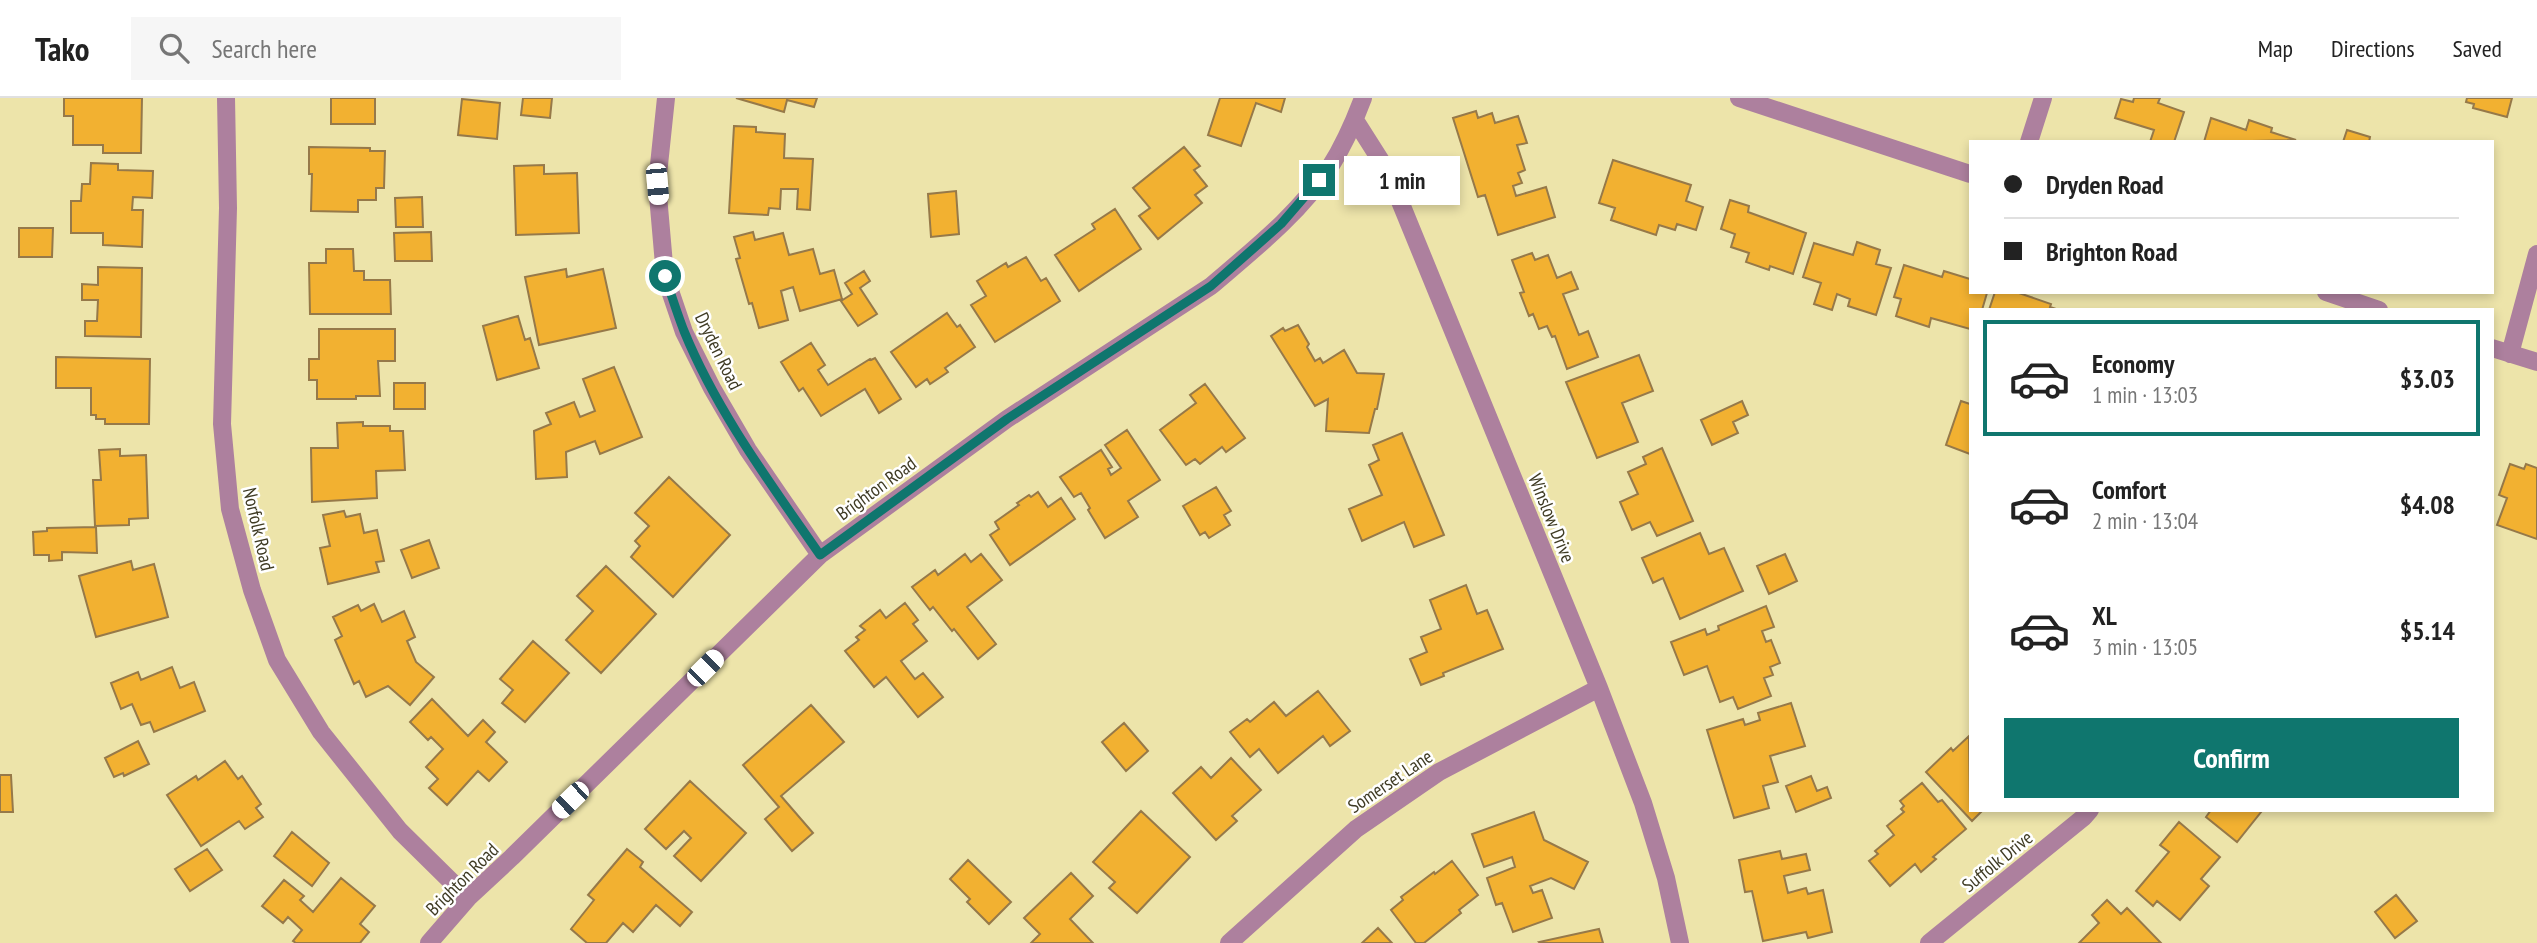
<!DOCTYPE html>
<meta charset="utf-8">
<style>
:root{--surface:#fff;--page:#f6f6f6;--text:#222;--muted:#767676;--line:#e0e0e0;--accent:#0f766e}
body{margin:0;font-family:"PT Sans Narrow",sans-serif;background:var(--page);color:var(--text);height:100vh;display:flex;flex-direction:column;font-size:26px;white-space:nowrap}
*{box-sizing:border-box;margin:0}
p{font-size:23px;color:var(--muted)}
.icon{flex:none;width:38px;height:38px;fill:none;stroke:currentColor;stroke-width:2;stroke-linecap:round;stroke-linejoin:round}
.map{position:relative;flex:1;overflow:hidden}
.drawer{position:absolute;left:1969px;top:210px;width:525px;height:504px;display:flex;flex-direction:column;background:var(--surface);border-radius:0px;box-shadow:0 4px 10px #0003}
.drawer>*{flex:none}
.hud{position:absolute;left:1969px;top:42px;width:525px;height:154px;border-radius:0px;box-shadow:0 4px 10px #0003;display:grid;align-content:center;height:154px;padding:0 35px;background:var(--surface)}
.end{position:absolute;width:32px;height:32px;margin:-16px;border:9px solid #0f766e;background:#fff;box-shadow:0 0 0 4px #fff}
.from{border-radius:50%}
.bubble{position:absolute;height:49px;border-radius:0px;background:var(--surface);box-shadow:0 4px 10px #0003;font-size:23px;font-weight:600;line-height:49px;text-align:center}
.car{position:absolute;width:21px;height:42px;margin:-21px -10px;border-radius:9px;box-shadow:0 0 5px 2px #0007;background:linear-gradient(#fff 24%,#345 0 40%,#fff 0 76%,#345 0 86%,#fff 0)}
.hud b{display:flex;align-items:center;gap:24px;height:66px;font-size:26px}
.hud b+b{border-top:2px solid var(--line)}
.hud i{width:18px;height:18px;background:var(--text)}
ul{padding:12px 0 0;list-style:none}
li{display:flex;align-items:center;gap:21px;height:116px;margin:0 14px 10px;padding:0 21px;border:4px solid transparent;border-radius:0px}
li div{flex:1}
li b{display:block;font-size:26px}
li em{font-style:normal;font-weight:600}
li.active{border-color:var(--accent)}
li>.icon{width:63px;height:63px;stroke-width:1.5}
.cta{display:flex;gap:14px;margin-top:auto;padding:14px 35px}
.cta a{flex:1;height:80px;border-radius:0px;background:var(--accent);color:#fff;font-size:28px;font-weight:600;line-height:80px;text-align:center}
header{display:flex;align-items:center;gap:42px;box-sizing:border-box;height:98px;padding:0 35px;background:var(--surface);border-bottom:2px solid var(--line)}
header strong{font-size:33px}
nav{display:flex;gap:38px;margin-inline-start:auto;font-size:24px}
.search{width:490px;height:63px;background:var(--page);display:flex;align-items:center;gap:18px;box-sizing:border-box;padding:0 24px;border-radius:0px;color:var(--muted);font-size:26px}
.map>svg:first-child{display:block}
.building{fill:#f2b131;stroke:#967949;stroke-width:2}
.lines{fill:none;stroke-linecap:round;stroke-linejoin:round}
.minor{stroke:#ad809e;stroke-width:18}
.route{stroke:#0f766e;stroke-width:9}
.labels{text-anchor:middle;stroke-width:5;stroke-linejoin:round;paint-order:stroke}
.street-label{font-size:19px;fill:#3f3b24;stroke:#fff}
</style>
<header>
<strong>Tako</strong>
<div class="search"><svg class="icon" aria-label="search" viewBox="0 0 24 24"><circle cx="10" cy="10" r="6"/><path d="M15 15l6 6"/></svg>Search here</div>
<nav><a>Map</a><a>Directions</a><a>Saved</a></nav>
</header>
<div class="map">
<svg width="2537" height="845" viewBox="0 0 2537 845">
<rect width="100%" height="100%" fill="#ede4aa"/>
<path class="building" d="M64,0H142L141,55H103V47H73V18H64Z
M331,0H375V26H331Z
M523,0H552L550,20L521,17Z
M736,0H817L814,9L787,2L784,14Z
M1220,0H1285L1281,14L1256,5L1241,48L1208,37Z
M2134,0H2160L2158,5L2184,14L2174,44H2150L2154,32L2115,20L2121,1L2133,4Z
M2467,0H2512L2507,19L2473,10L2474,6L2466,4Z
M462,1L500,5L497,41L458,37Z
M1476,13L1478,20L1492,15L1495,25L1518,18L1527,45L1517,47L1525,72L1518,75L1522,85L1513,88L1516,98L1546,89L1555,119L1498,137L1485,97L1478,99L1453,20Z
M2211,20L2246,32L2249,22L2272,30L2271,34L2296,42L2204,44Z
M734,28L756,29V34L785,36L784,60L813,61L810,112L797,111L798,91H781L780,111L769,110L768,117L729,115Z
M2347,32L2370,39L2369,44H2343Z
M309,49L370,50V53H385L384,90H376V102H358V114L311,113L312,76H309Z
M1184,49L1200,68L1194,72L1207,88L1195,97L1202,105L1158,141L1139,118L1150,110L1133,90Z
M1613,62L1691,87L1686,103L1703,109L1696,132L1677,126L1675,132L1659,127L1656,137L1611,122L1615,110L1599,105Z
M91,65L118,66V72L153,73L152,100L133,99L132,112H143L142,149L103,147V135H71V103H81L82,86H90Z
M544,67V76L577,75L579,135L516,137L514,68Z
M956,93L959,136L931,139L928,96Z
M422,99L423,129H396L395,100Z
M1730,102L1749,108L1748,114L1806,135L1793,176L1770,168L1769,172L1746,164L1749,155L1731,149L1735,136L1721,131Z
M1115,111L1141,151L1079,193L1055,157L1095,131L1092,126Z
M19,130H53L52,159H19Z
M431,134L432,163H395L394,135Z
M753,134L755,142L783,135L789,157L813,151L820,176L834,172L842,201L800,213L793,189L781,193L788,222L759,230L752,205L749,206L736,161L740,160L734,139Z
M1857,144L1880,152L1876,166L1891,170L1876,217L1848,208L1850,201L1837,196L1832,212L1814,206L1821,185L1803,179L1814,145L1853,157Z
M326,151H353L354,173H364V182H390L391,216H310L309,165H326Z
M1532,155L1535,162L1548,157L1557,180L1571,174L1578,191L1563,196L1579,237L1588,233L1598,259L1567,271L1555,238L1552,239L1547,228L1539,231L1533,216L1529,218L1520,195L1524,194L1512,162Z
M1026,159L1041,183L1046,180L1060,203L995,244L971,207L986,198L977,183L1006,165L1008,169Z
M1904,167L1942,179L1944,173L1970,181V194L1987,195L1982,212H1970V231L1931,220L1929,229L1896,218L1901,201L1894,199Z
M98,169L142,170L141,239L85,238V223H97L98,202H82V186L98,187Z
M566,171L567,179L603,171L616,230L539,247L525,179Z
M864,173L870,183L860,190L877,216L858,228L841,203L852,196L845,185Z
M1995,194H2016L2051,206L2050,209L2059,212H1989Z
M947,215L957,229L960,227L975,249L945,270L948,274L930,286L927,281L916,289L891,254Z
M518,218L525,242L530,240L539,270L497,282L483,228Z
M1298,227L1309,246L1307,249L1315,263L1320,260L1323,265L1344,252L1357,275L1384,276L1377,311H1375L1369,335L1326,333L1328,301L1315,308L1271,238L1283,230L1285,233Z
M319,231H395V263H378L380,298H356V301H317V282H309V261H319Z
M811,245L825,267L818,272L828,287L870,261L871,262L875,260L901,301L879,315L865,291L821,318L803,290L799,293L781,264Z
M1639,257L1653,293L1622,305L1638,344L1597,360L1566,284Z
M56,259L150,261L149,326H105V321H96V317H91V290H56Z
M614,269L642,339L600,356L595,343L566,354L567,379L536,381L534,333L551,326L546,315L574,304L580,319L595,313L583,281Z
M394,285H425V311H394Z
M1205,286L1245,340L1226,354L1222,349L1200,366L1195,361L1186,367L1160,332L1196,305L1190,297Z
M1742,303L1748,317L1733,324L1738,335L1712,347L1701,322Z
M1961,303L1970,306V356L1946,347Z
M363,324V328H390V333H403L405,372L376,373L377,400L312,404L311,350H338L337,325Z
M1127,332L1160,382L1128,403L1138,419L1105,440L1088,412L1090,410L1081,395L1074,399L1060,379L1101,352L1112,369L1108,371L1111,377L1121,370L1105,347Z
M1402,335L1444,437L1414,449L1404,424L1362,443L1349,411L1382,397L1369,367L1379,362L1373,347Z
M1662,350L1693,423L1657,438L1650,424L1632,432L1620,404L1638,396L1628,374L1646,366L1643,359Z
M120,351V358L146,357L148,420L129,421V427L95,428L93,382H101L99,352Z
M2510,366L2524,371L2526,366L2537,370V441L2497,427L2507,400L2499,397Z
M669,379L730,437L673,499L631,459L640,448L635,443L649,428L635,415Z
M1216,389L1231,413L1224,417L1230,427L1209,440L1205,434L1200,437L1183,408Z
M1038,394L1048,409L1061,400L1075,421L1010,467L990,437L999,431L995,424L1019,407L1017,405L1029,397L1031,399Z
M344,413L346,419L360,416L364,435L377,432L384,463L376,464L379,474L328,486L320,450L330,448L323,417Z
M96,429L97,455L62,454V462L49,463V457H34L33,434L47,433V430Z
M1700,435L1709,456L1724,450L1743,493L1680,521L1663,480L1653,485L1642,460Z
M429,442L439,470L412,480L401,452Z
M965,456L971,464L981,456L1002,482L967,509L996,546L978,561L954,531L952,533L933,509L930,512L912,489L935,472L938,477Z
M1785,456L1797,483L1769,496L1757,468Z
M131,463L133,472L154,466L168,519L96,539L79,478Z
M606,468L656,516L601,575L566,542L593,513L577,498Z
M1466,487L1477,516L1487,512L1503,551L1443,575L1444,578L1421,587L1410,561L1427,554L1421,539L1441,531L1430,502Z
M905,505L918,522L913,526L927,543L901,563L915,581L923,575L943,599L918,619L886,579L874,589L845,553L859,542L856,539L865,532L860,528L880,512L886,520Z
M374,506L382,524L404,513L415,539L407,543L416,564L434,579L410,607L388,588L366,599L359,583L354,586L335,542L342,538L333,519L358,507L361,513Z
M1766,508L1774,529L1762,533L1766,544L1771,542L1780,565L1770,569L1773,577L1764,580L1771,598L1738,611L1733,599L1720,604L1707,568L1684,577L1671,544L1705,531L1707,537L1719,532L1718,528Z
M533,543L569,575L525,624L502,605L513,592L500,581Z
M172,569L180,590L194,584L205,613L154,634L150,624L141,627L132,606L121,611L111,585L138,574L141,582Z
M1318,593L1350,633L1330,648L1323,638L1278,675L1259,651L1250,659L1230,634L1247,621L1250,624L1274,604L1286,618Z
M432,601L468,638L483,622L495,634L486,644L507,664L489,683L478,673L447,707L429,690L438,681L426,669L443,651L431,639L428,642L410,624Z
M1791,605L1805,648L1770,658L1778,684L1763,688L1769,710L1734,720L1707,632L1743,621L1745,627L1760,622L1758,615Z
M811,607L844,644L781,698L813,735L792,753L765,721L779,709L743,667Z
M1124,625L1148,653L1126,673L1102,644Z
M1969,638L1970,712H1983L1972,723L1926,674L1951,650L1953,653Z
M138,643L149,666L124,678L123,675L114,679L105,660Z
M1231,660L1261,692L1232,718L1237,723L1216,742L1173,695L1201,669L1211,680Z
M225,663L238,681L242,678L261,706L256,710L263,719L245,731L239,723L201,748L167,697L196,678L198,682Z
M0,677H11L13,714H0Z
M1811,678L1817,693L1827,689L1831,700L1796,714L1786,688Z
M690,683L746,735L701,783L674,758L691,740L684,733L666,751L645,731Z
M1922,685L1938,704L1942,702L1966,731L1933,759L1936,761L1921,774L1915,766L1890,788L1869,763L1878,756L1875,753L1894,737L1887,728L1904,714L1901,711L1904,708L1900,703Z
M2211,712H2259L2261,714L2237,744L2206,719Z
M1141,713L1190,759L1137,815L1109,790L1115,784L1093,764Z
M1534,714L1544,742L1588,764L1574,791L1551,780L1530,788L1533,795L1542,792L1552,820L1513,834L1502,805L1496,807L1487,780L1515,769L1512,759L1484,769L1472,736Z
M2179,724L2220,759L2201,781L2209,788L2180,822L2157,803L2153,808L2136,793L2169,754L2160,747Z
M292,734L329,765L312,788L274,758Z
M207,751L222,772L190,793L175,771Z
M627,751L643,764L640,769L692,814L680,828L656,807L633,834L623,825L606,845H587L571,831L594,802L588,797Z
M1780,753L1782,761L1806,756L1810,772L1784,778L1788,795L1806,790L1808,796L1823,792L1832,834L1808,840L1806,834L1763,843L1752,793L1745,794L1739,762Z
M968,762L1011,804L989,826L967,804L970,801L950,781Z
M1452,763L1478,797L1459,812L1461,815L1424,845H1416L1391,812L1403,802L1401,799L1434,774L1435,776Z
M1071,775L1093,798L1070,821L1093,845H1031L1040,836L1024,820Z
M341,780L375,808L360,826L369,834L360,845H296L293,843L302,832L288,819L283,825L262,808L284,782L304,798L300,802L313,814Z
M2396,797L2417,823L2395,840L2375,814Z
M2107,802L2121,816L2127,810L2161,845H2079L2099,825L2092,817Z
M1378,830L1392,845H1362Z
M1599,831L1603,845H1540L1539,844Z"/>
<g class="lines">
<path class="minor" d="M226,0L228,110L222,326L230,411L252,492L277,562L321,634L400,733L468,800
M666,0L657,86L665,178L684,234L712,290L748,352L820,457
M1739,0L1970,76
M1355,22L1388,74L1599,590L1643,705L1666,780L1680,845
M2029,44L2043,0
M2326,194L2379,212
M2492,250L2537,264
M2510,256L2537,156
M429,845L468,800L512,759L820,457L1007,321L1211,188C1253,152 1300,115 1330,69C1344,47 1354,24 1363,0
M1229,845L1356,731L1439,674L1599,590
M1929,845L2084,719L2090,712"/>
</g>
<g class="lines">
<path class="route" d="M665,178C671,196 677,215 684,233C717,314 771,386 820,457L1007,321L1211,188L1281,126L1319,82"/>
</g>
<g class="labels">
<g class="street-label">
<text transform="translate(719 253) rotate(64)" y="7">Dryden Road</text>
<text transform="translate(876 390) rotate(-36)" y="7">Brighton Road</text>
<text transform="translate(1552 420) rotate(68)" y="7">Winslow Drive</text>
<text transform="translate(259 431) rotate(77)" y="7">Norfolk Road</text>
<text transform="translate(1390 683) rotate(-34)" y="7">Somerset Lane</text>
<text transform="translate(1997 763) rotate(-39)" y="7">Suffolk Drive</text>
<text transform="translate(462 781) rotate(-45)" y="7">Brighton Road</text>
</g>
</g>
</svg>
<i class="end from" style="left:665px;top:178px"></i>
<i class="end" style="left:1319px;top:82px"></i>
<div class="bubble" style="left:1344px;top:58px;width:116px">1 min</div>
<i class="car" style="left:657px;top:86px;rotate:175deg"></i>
<i class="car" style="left:705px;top:570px;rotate:45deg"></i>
<i class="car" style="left:570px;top:702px;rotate:226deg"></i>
<div class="hud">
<b><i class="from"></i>Dryden Road</b>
<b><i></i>Brighton Road</b>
</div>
<section class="drawer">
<ul>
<li class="active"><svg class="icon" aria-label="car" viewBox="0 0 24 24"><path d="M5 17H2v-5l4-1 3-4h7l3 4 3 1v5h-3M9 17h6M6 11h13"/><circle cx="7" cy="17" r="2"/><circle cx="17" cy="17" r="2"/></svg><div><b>Economy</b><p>1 min · 13:03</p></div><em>$3.03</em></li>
<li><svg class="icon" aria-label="car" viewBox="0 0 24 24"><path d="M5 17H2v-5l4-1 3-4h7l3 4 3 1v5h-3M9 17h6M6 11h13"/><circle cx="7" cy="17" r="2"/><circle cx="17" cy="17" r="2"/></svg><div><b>Comfort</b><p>2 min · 13:04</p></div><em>$4.08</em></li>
<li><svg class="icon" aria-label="car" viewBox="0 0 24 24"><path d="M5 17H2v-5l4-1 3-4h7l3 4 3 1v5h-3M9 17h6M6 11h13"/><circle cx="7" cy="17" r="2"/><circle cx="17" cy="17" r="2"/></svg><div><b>XL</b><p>3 min · 13:05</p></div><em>$5.14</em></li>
</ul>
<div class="cta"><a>Confirm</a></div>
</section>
</div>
